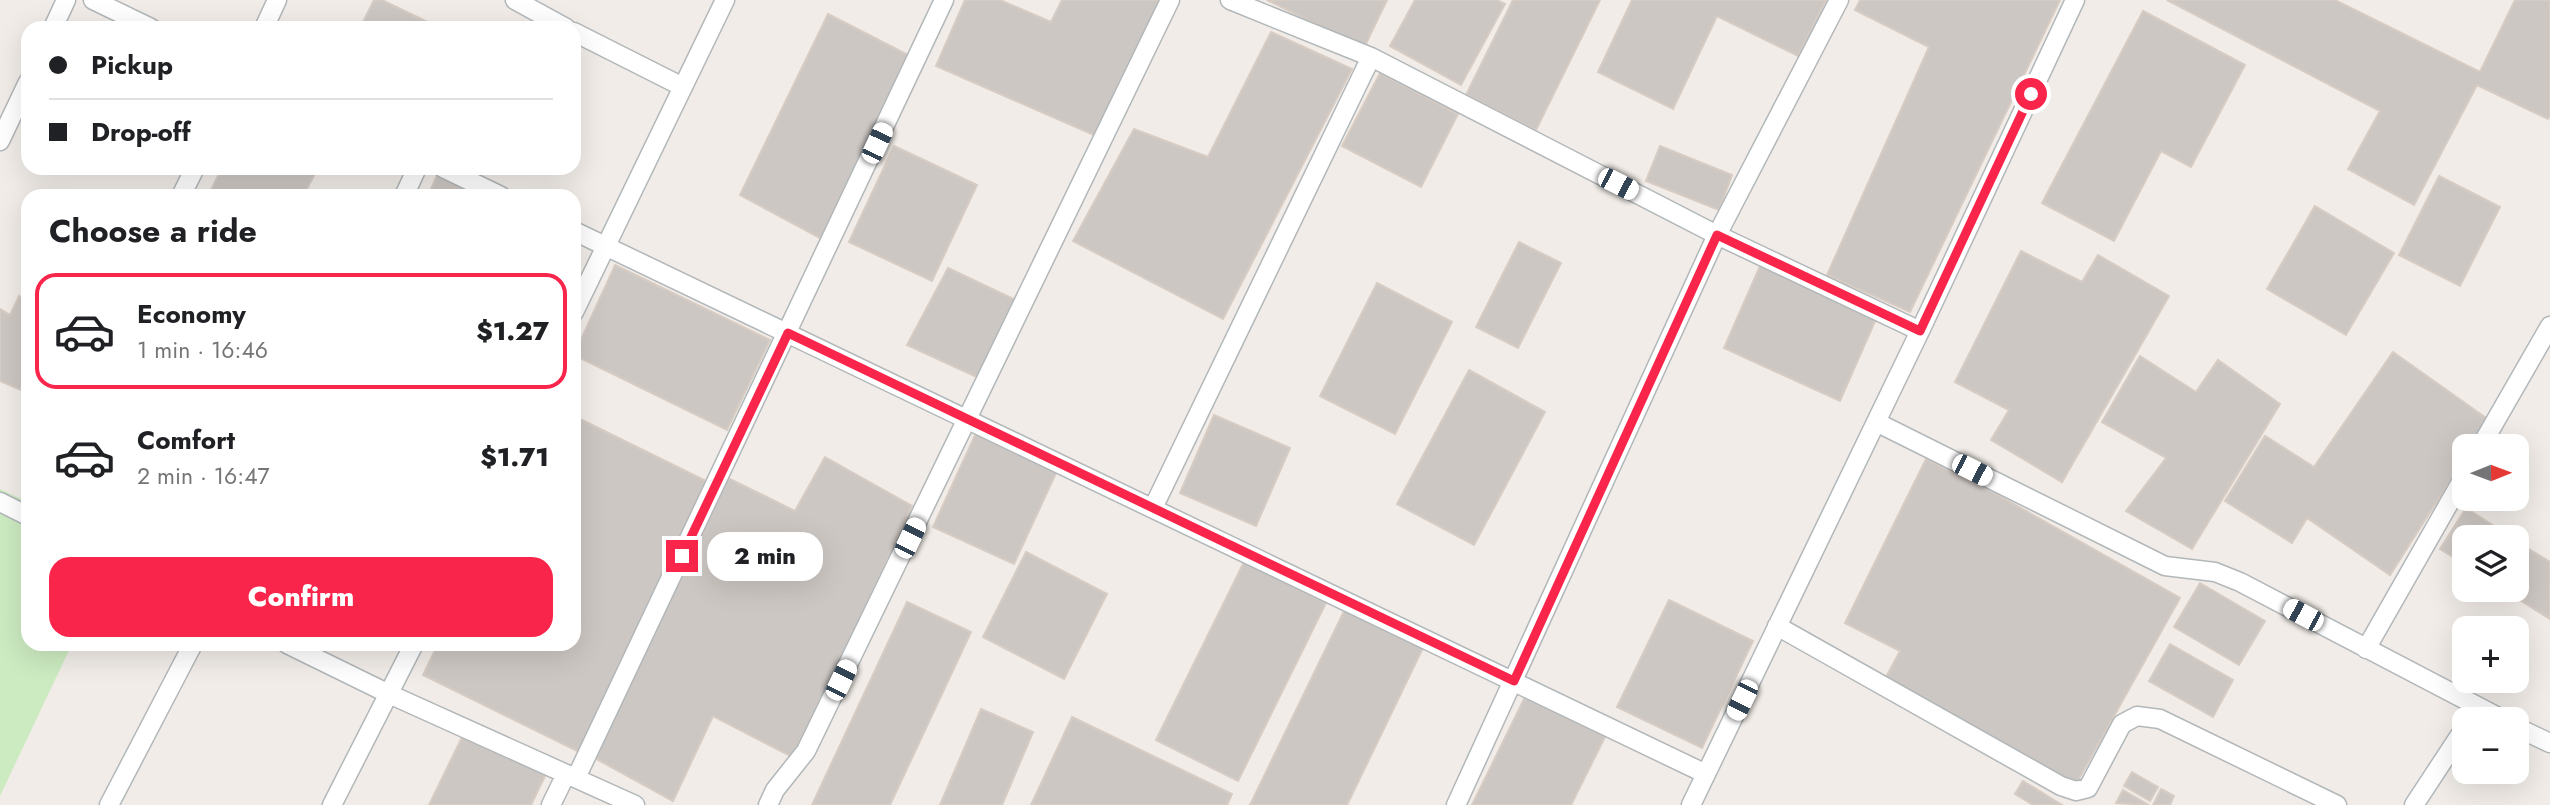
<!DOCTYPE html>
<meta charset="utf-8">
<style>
:root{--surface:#fff;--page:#f6f6f6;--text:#202124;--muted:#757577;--line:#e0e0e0;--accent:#f9254a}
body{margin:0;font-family:Jost,sans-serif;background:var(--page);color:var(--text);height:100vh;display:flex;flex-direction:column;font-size:26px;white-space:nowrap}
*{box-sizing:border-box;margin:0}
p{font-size:23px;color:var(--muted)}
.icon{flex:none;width:38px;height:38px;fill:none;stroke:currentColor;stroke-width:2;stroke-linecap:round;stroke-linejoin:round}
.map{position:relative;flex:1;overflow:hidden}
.sheet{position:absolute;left:21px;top:189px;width:560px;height:462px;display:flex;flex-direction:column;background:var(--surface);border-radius:21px;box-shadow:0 7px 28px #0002}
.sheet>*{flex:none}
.guide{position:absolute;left:21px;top:21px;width:560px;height:154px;border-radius:21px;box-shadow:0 7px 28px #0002;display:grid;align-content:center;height:154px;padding:0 28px;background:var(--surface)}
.needle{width:46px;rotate:89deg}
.fabs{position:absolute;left:2452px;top:434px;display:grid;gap:14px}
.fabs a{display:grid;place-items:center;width:77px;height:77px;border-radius:14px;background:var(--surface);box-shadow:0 7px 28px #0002;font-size:35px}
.end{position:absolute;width:32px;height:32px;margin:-16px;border:9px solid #f9254a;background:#fff;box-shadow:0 0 0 4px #fff}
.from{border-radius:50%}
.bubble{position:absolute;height:49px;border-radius:21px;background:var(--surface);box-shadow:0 7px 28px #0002;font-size:23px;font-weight:800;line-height:49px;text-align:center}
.car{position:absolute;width:21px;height:42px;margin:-21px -10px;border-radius:9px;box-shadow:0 0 5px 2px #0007;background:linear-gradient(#fff 24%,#345 0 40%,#fff 0 76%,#345 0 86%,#fff 0)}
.guide b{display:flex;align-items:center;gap:24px;height:66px;font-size:26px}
.guide b+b{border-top:2px solid var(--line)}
.guide i{width:18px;height:18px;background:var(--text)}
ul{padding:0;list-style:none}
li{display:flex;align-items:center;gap:21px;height:116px;margin:0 14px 10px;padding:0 14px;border:4px solid transparent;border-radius:21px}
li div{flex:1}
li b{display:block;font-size:26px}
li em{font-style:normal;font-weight:800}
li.active{border-color:var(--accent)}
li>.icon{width:63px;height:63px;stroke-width:1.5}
h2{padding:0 28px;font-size:32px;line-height:84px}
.button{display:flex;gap:14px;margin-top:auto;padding:14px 28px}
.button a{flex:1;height:80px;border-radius:21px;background:var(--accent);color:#fff;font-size:28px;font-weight:800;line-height:80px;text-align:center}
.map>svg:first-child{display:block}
.green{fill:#ccebc1}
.building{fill:#cdc7c3;stroke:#d7ccc4;stroke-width:2}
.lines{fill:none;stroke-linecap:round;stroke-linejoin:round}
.street-casing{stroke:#b2b7ba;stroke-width:21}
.street{stroke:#fff;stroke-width:18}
.route{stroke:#f9254a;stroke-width:9}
</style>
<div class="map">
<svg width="2550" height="805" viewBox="0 0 2550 805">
<rect width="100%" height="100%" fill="#f1ece7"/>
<path class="green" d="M0,489L28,502V644H72L0,796Z"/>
<path class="building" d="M374,0H382L440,28H360Z
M965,0H1000L1051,22L1062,0H1159L1096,136L936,66Z
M1267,0H1387L1364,48Z
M1415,0H1497L1505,4L1461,85L1390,46Z
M1513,0H1600L1536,130L1466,95Z
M1632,0H1826L1798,56L1717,16L1673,109L1598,72Z
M1860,0H2060L1910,312L1827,275L1929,47L1855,10Z
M2167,0H2335L2480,72L2515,0H2550V115L2548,119L2477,85L2414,205L2348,169L2380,111Z
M2143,11L2245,65L2191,167L2161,151L2114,241L2042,203Z
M828,14L910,56L822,239L740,195Z
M1271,32L1352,69L1223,319L1073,241L1134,129L1208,157Z
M1380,73L1458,114L1421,187L1342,146Z
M894,146L977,185L932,281L849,242Z
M1660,146L1732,175L1719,210L1646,181Z
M222,168H318L303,196H208Z
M438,173L492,196H428Z
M2439,176L2500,207L2460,286L2399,255Z
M2315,206L2394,253L2346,335L2267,289Z
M1519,242L1561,263L1518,348L1476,327Z
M2021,251L2082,282L2098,255L2169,296L2062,482L1991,440L2009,410L1955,382Z
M615,265L770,340L727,430L574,355Z
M1760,266L1876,319L1840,401L1724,348Z
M948,268L1020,302L983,380L907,345Z
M1377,283L1452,322L1395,434L1320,396Z
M19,296L28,300V393L0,381V309L10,315Z
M2393,352L2489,420L2472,446H2464V459L2390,575L2307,518L2292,543L2225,501L2265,436L2314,467Z
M2140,356L2196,392L2218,360L2280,404L2192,549L2126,511L2166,458L2102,422Z
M1469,370L1545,412L1474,545L1397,504Z
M1214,415L1290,448L1256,526L1180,493Z
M574,416L712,484L581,753L423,675L438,644H574Z
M976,433L1057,471L1014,564L933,527Z
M825,457L912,506L796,759L713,716L673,801L591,756L724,476L795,511Z
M1926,459L1989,490L2180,598L2076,784L1886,677L1900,651L1845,623Z
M2466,508L2511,537H2464V564L2440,549Z
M2516,541L2550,562V619L2504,590H2516Z
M1026,552L1107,594L1064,679L983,637Z
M1244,562L1326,603L1238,781L1156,740Z
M2200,583L2265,621L2239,665L2174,627Z
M1669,600L1753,641L1702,748L1617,707Z
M907,602L971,632L890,805H812Z
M1345,609L1423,648L1347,805H1250Z
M2170,644L2233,680L2213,717L2149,681Z
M1527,693L1607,733L1571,805H1472Z
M981,709L1033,732L1002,805H940Z
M1072,717L1232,794L1227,805H1031Z
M464,733L546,774L531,805H429Z
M2132,772L2158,787L2150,801L2124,786Z
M2023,781L2062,805H2033L2015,794Z
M2161,789L2174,796L2170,805H2153Z
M2123,790L2149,805L2116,803Z"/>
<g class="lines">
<g class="street-casing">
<path id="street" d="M93,0L151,28
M515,0L566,28
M1230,0L1371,57L1717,235L1920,331
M53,28L66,0
M264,28L277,0
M574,32L683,87
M0,141L28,82
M443,168L501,196
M181,196L195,168
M404,196L417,168
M574,231L1706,774
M574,312L725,0
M1876,422L2165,566L2215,572L2240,582L2502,719
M2481,446L2550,326
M0,502L28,516
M1153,508L1371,57
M1777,626L2061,786L2076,791L2088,788L2122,724L2137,716L2160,719L2337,805
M287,644L389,694L635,805
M2366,649L2464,477
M2516,727L2550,743
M576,778L944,0
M109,805L193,644
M332,805L414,644
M551,805L566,774
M768,805L775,790L806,751L1170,0
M1456,805L1717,235L1839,0
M1691,805L1920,331L2075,0
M2414,805L2464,729"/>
</g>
<use href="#street" class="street"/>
</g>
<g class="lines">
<path class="route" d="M682,556L788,333L1514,681L1717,235L1920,331L2031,94"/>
</g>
</svg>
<div class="fabs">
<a><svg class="needle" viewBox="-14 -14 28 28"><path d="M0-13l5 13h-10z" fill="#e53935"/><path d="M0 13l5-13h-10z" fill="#757577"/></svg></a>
<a><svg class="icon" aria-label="layers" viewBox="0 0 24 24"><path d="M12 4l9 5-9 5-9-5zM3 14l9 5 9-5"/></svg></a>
<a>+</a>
<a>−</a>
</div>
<i class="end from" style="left:2031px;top:94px"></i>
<i class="end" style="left:682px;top:556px"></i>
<div class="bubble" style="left:707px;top:532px;width:116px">2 min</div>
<i class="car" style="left:877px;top:143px;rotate:25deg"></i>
<i class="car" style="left:1618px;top:184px;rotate:117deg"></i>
<i class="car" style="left:1972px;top:470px;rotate:117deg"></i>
<i class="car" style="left:910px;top:538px;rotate:26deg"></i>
<i class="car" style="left:2303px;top:615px;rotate:298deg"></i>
<i class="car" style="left:841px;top:680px;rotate:26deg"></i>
<i class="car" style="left:1742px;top:700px;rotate:206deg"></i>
<div class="guide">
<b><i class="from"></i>Pickup</b>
<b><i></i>Drop-off</b>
</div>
<section class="sheet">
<h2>Choose a ride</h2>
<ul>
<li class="active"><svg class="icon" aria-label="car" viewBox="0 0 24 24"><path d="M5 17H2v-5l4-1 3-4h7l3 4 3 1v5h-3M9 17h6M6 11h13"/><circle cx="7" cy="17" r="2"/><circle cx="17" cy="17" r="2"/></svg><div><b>Economy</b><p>1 min · 16:46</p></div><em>$1.27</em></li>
<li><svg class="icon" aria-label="car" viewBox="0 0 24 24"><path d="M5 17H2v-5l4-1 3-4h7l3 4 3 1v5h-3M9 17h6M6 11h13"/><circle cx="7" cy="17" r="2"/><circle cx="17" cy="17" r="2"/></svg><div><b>Comfort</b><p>2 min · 16:47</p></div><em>$1.71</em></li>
</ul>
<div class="button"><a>Confirm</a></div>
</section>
</div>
